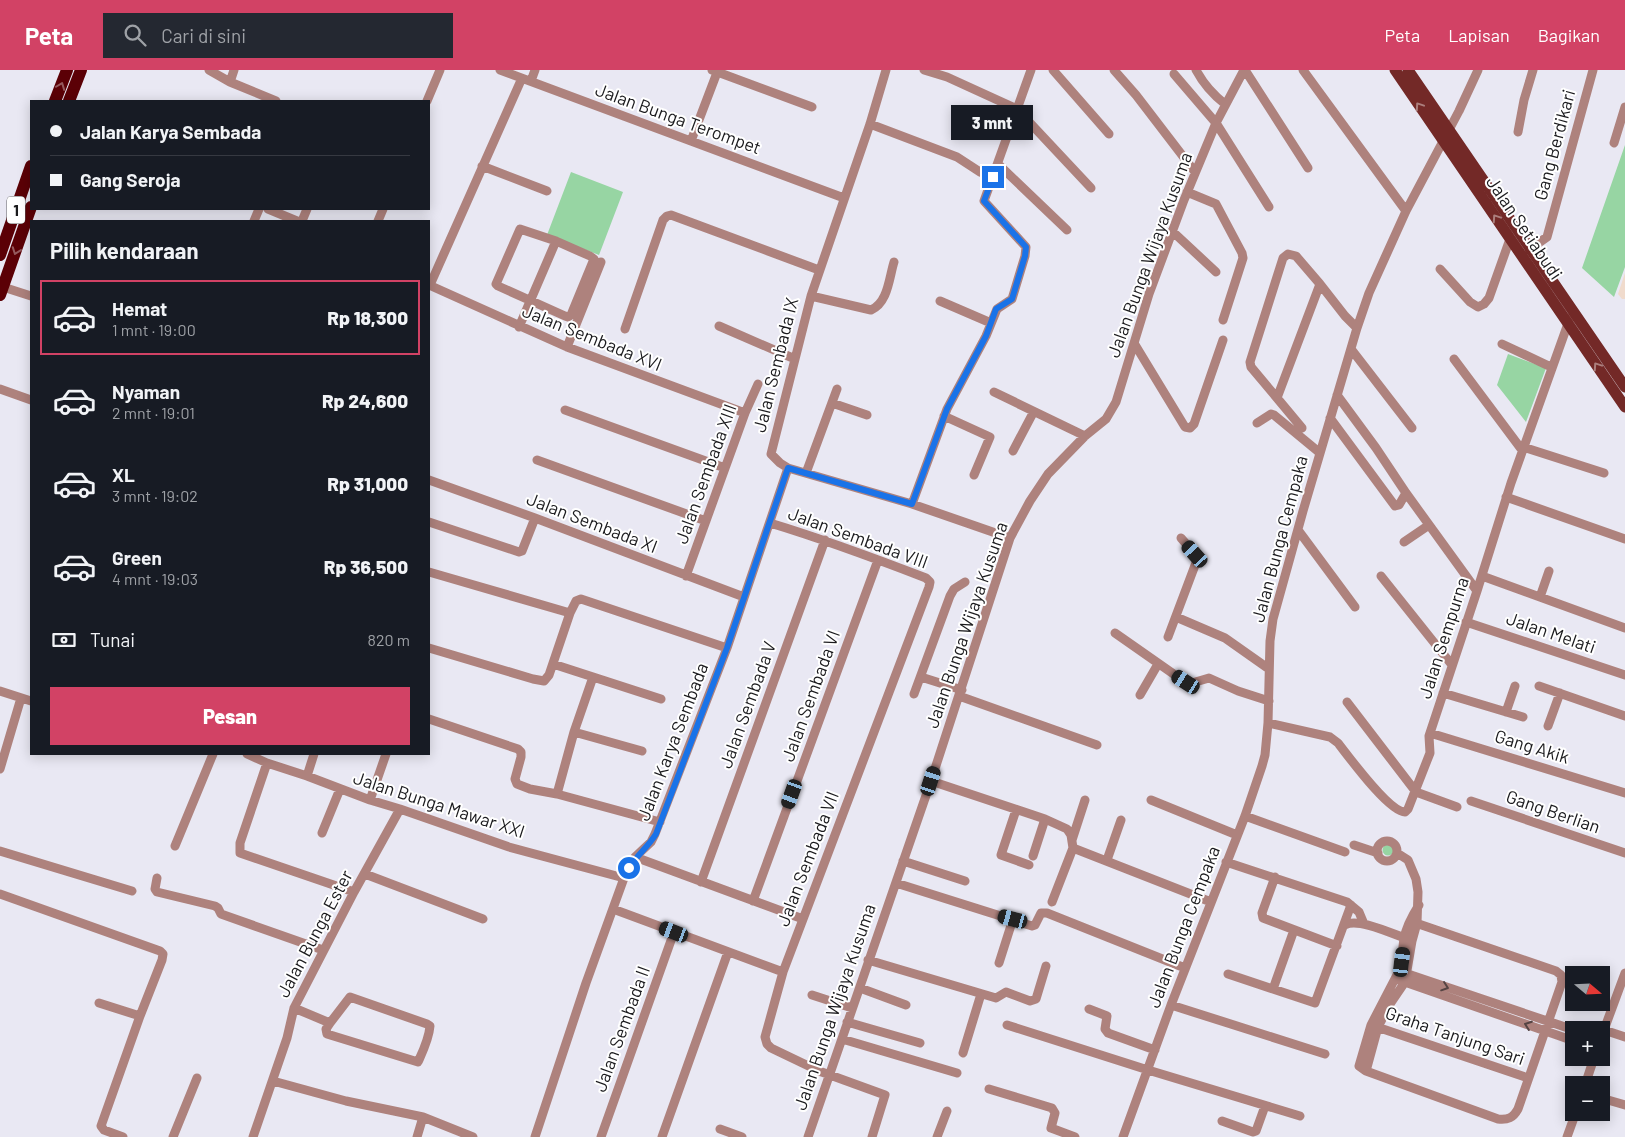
<!DOCTYPE html>
<html lang="id">
<meta charset="utf-8">
<style>
:root{--surface:#171b24;--page:#242831;--text:#f1f3f6;--muted:#9ea1a6;--line:#363941;--accent:#d24265}
body{margin:0;font-family:Barlow,sans-serif;background:var(--page);color:var(--text);height:100vh;display:flex;flex-direction:column;font-size:19px;white-space:nowrap}
*{box-sizing:border-box;margin:0}
p{font-size:16px;color:var(--muted)}
.icon{flex:none;width:28px;height:28px;fill:none;stroke:currentColor;stroke-width:2;stroke-linecap:round;stroke-linejoin:round}
.map{position:relative;flex:1;overflow:hidden}
.side{position:absolute;left:30px;top:150px;width:400px;height:535px;display:flex;flex-direction:column;background:var(--surface);border-radius:0px;box-shadow:0 2px 12px #0003}
.side>*{flex:none}
.hud{position:absolute;left:30px;top:30px;width:400px;height:110px;border-radius:0px;box-shadow:0 2px 12px #0003;display:grid;align-content:center;height:110px;padding:0 20px;background:var(--surface)}
.needle{width:32px;rotate:109deg}
.fabs{position:absolute;left:1565px;top:896px;display:grid;gap:10px}
.fabs a{display:grid;place-items:center;width:45px;height:45px;border-radius:0px;background:var(--surface);box-shadow:0 2px 12px #0003;font-size:25px}
.end{position:absolute;width:22px;height:22px;margin:-11px;border:6px solid #1a73e8;background:#fff;box-shadow:0 0 0 2px #fff}
.from{border-radius:50%}
.bubble{position:absolute;height:35px;border-radius:0px;background:var(--surface);box-shadow:0 2px 12px #0003;font-size:16px;font-weight:800;line-height:35px;text-align:center}
.car{position:absolute;width:15px;height:30px;margin:-15px -8px;border-radius:6px;box-shadow:0 0 4px 1px #0007;background:linear-gradient(#222 24%,#8ab4d8 0 40%,#222 0 76%,#8ab4d8 0 86%,#222 0)}
.hud b{display:flex;align-items:center;gap:18px;height:48px;font-size:19px}
.hud b+b{border-top:1px solid var(--line)}
.hud i{width:12px;height:12px;background:var(--text)}
ul{padding:0;list-style:none}
li{display:flex;align-items:center;gap:15px;height:75px;margin:0 10px 8px;padding:0 10px;border:2px solid transparent;border-radius:0px}
li div{flex:1}
li b{display:block;font-size:19px}
li em{font-style:normal;font-weight:800}
li.active{border-color:var(--accent)}
li>.icon{width:45px;height:45px;stroke-width:1.5}
h2{padding:0 20px;font-size:22px;line-height:60px}
.pay{display:flex;align-items:center;gap:12px;height:55px;padding:0 20px;font-size:19px}
.pay p{margin-inline-start:auto}
.action{display:flex;gap:10px;margin-top:auto;padding:10px 20px}
.action a{flex:1;height:58px;border-radius:0px;background:var(--accent);color:#fff;font-size:20px;font-weight:800;line-height:58px;text-align:center}
header{display:flex;align-items:center;gap:30px;box-sizing:border-box;height:70px;padding:0 25px;background:var(--accent);color:#fff}
header strong{font-size:24px}
nav{display:flex;gap:28px;margin-inline-start:auto;font-size:18px}
.search{width:350px;height:45px;background:var(--page);display:flex;align-items:center;gap:12px;box-sizing:border-box;padding:0 18px;border-radius:0px;color:var(--muted);font-size:19px}
.map>svg:first-child{display:block}
.education{fill:#f0dbcd}
.green{fill:#97d5a3}
.lines{fill:none;stroke-linecap:round;stroke-linejoin:round}
.minor{stroke:#ae827d;stroke-width:9}
.major{stroke:#732927;stroke-width:11}
.highway{stroke:#5b0006;stroke-width:12}
.oneway{stroke:#94595d}
.oneway2{stroke:#ab7f7d}
.oneway3{stroke:#554443}
.route{stroke:#1a73e8;stroke-width:6}
.labels{text-anchor:middle;stroke-width:4;stroke-linejoin:round;paint-order:stroke}
.shield{fill:#fff;stroke:#5f5f61;stroke-width:1}
.shield-label{font-size:16px;font-weight:bold;fill:#1a1a1d}
.street-label{font-size:18px;fill:#1a1a1d;stroke:#fff}
</style>
<header>
<strong>Peta</strong>
<div class="search"><svg class="icon" aria-label="search" viewBox="0 0 24 24"><circle cx="10" cy="10" r="6"/><path d="M15 15l6 6"/></svg>Cari di sini</div>
<nav><a>Peta</a><a>Lapisan</a><a>Bagikan</a></nav>
</header>
<div class="map">
<svg width="1625" height="1067" viewBox="0 0 1625 1067">
<rect width="100%" height="100%" fill="#e9e8f3"/>
<path class="education" d="M1625,203V229H1622L1618,224Z"/>
<path class="green" d="M1625,75V197L1614,227L1582,198Z
M571,102L623,122L599,185L547,165Z
M1508,284L1546,298L1526,352L1497,315Z
M1382.5 780a5.5 5.5 0 1 1 11 0a5.5 5.5 0 1 1-11 0Z"/>
<g class="lines">
<path class="minor" d="M209,0L230,12
M234,0L230,12L276,31
M500,0L844,128
M712,0L812,37
M886,0L870,54L811,226L771,384L780,393L788,398L912,434L1010,468
M924,0L947,7L1017,39L1091,118
M1053,0L1109,64
M1114,0L1136,25L1195,102
M1196,0C1204,15 1212,24 1225,34
M1245,0L1308,98
M1303,0L1406,141
M1174,4L1216,53L1269,137
M531,11L535,0
M427,31L440,0
M870,54L957,87L980,102L993,107
M1518,62L1524,30L1533,0
M691,71L718,0
M1614,73L1625,37
M998,94L1067,160
M482,96L547,121
M1187,122L1216,134L1242,183L1243,188L1223,250
M268,139L297,151
M254,151L259,139
M302,151L307,139
M378,151L383,139
M1172,161L1216,202
M1530,179L1547,167L1593,0
M1440,199L1470,232L1478,237L1484,234L1489,228L1510,169
M1320,214L1277,328L1251,297L1250,292L1283,188L1288,184L1296,186L1320,214L1345,246L1357,258
M429,215L567,277L745,343
M430,215L522,8
M3,217L31,226
M811,226L871,240C888,233 889,208 894,192
M940,231L991,253
M719,256L795,289
M519,257L556,171L590,186L594,189L571,245L568,247L565,246L498,216L496,214L520,159L556,171
M625,259L663,150L667,146L671,145L819,200
M1134,273L1185,357L1190,358L1194,354L1223,270
M1502,274L1551,297
M567,277L601,192
M1351,279L1412,358
M1454,289L1522,380
M0,319L31,330
M994,322L1085,366
M1337,325L1376,378L1406,423L1477,521
M1277,328L1302,358
M832,333L867,345
M565,340L725,398
M944,346L990,367L974,405
M1330,348L1395,436L1399,435L1406,423
M1257,353L1271,344L1274,345L1320,383
M1523,377L1604,403
M1013,381L1033,343
M537,390L706,451
M806,403L837,319
M429,410L535,448L744,527
M1506,427L1625,469
M912,434L947,339L986,266L997,239L1012,229L1025,186L1026,177L984,131L1031,0
M429,452L519,482L522,481L535,448
M770,453C823,469 874,488 926,508L930,512L929,517L783,902L765,967L767,974L771,978L819,1001L885,1025L872,1067
M1298,460L1355,537
M1404,472L1429,455
M429,502L570,543
M686,506L745,343L758,314
M1381,506L1452,595
M1482,506L1625,558
M1540,527L1549,501
M1176,547L1225,568L1269,599
M1466,552L1625,605
M1115,563L1185,612L1192,613L1209,608L1238,621L1269,631
M1168,567L1197,490L1195,484L1181,468
M429,578L533,609L544,611L549,605L570,543L576,531L581,529L727,578
M553,594L661,629
M921,607L962,620
M1539,616L1625,646
M0,621L31,631
M1443,623L1523,647
M914,624L950,526L954,519L965,512
M1140,625L1158,594
M959,626L1097,675
M1347,632L1416,722L1457,737
M1506,642L1515,616
M429,649L518,679L521,682V687L515,709L517,714L530,719L557,724L660,752
M1268,653L1330,667L1338,673C1349,687 1389,742 1405,742L1408,739L1430,683L1429,666L1477,521L1511,413L1570,248
M1548,656L1560,623
M574,662L642,681
M1430,663L1625,723
M247,684L267,693L307,706L370,730L400,739L509,777L624,808
M267,693L240,773V783L354,822
M0,699L21,628
M307,706L314,684
M931,711L1045,749L1067,759L1071,765L1073,778L1211,832
M557,724L574,662L593,607
M370,730L386,684
M1151,730L1237,765
M1471,731L1625,783
M1016,740L1001,785L1029,795
M1245,746L1345,782
M322,763L340,719
M1072,770L1085,730
M1377 781a10 10 0 1 1 20 0a10 10 0 1 1-20 0Z
M1354,775L1378,783
M175,776L213,684
M0,781L132,821
M1033,786L1045,749
M635,787L803,849
M1107,790L1121,750
M903,791L965,811
M1226,792L1347,832L1359,842L1364,854
M365,804L483,849
M1275,807L1262,843L1263,848L1337,876
M157,808L155,819L157,822L215,836L218,838L221,844L323,880
M701,812L825,470
M896,813L1032,856L1035,855L1041,843H1047L1185,898
M0,824L160,881L163,884L162,890L140,946L101,1056L104,1060L123,1067
M753,831L878,490
M1052,832L1073,778
M613,839L783,902
M1410,851L1556,901L1561,905L1562,912L1518,1039C1513,1048 1508,1050 1498,1049L1366,1001L1359,996L1371,955L1399,901C1403,890 1402,880 1404,869C1406,857 1412,846 1419,835
M1345,855C1358,847 1395,865 1410,870
M868,890L996,928L1006,922L1030,931L1036,929L1046,896
M999,893L1013,849
M1402,902L1574,960
M1228,904L1315,933L1351,835
M1399,910L1574,971
M860,918L906,935
M1273,919L1294,860
M812,925L852,938
M99,933L140,946
M1171,935L1325,984
M294,938L330,953L350,927L427,954L430,956C429,969 423,981 418,992L327,964L326,959L330,953
M1089,939L1107,946L1105,959L1108,963L1155,980
M847,952L920,973
M1007,955L1148,1000L1300,1046
M1374,956L1528,1008
M1604,960L1625,967
M1601,968L1625,903
M842,969L957,1003
M963,983L981,924
M1366,1001L1378,957L1390,934L1405,912L1412,871L1417,853L1418,822L1416,809L1408,790L1397,783
M273,1011L346,1031L423,1047L473,1067
M1585,1015L1594,988
M989,1019L1052,1038L1055,1043L1051,1058L1075,1067
M1601,1028L1625,1035
M1222,1051L1253,1062L1256,1061L1265,1036
M720,1059L742,1067
M173,1067L197,1008
M253,1067L287,968L294,938L354,822L400,739
M417,1067L423,1047
M535,1067L586,913L624,808L635,787L651,772L655,764L727,578L788,398
M601,1067L674,862
M662,1067L728,882
M808,1067L931,711L1010,468L1030,431L1048,404L1085,366L1106,349L1116,332L1149,224L1184,130L1216,53L1244,0
M937,1067L947,1041
M1123,1067L1171,935L1245,746L1262,696L1265,685L1268,653L1270,571L1273,549L1303,441L1357,258L1369,223L1406,141L1459,41L1478,0
M1567,1067L1576,1042"/>
<path class="major" d="M1395,0L1625,337
M1408,0L1625,317"/>
<path class="highway" d="M55,31L67,0
M69,31L81,0
M0,185L31,96
M0,225L31,137"/>
</g>
<defs><path id="oneway-chevron" d="M-2-3.5L2.5 0L-2 3.5" fill="none" stroke-width="1.6" stroke-linecap="round" stroke-linejoin="round" transform="scale(1.25)"/></defs>
<g class="oneway">
<use href="#oneway-chevron" transform="translate(61 16) rotate(-69)"/>
<use href="#oneway-chevron" transform="translate(16 181) rotate(110)"/>
</g>
<g class="oneway2">
<use href="#oneway-chevron" transform="translate(1419 36) rotate(-124)"/>
<use href="#oneway-chevron" transform="translate(1496 148) rotate(-124)"/>
<use href="#oneway-chevron" transform="translate(1597 296) rotate(-124)"/>
</g>
<g class="oneway3">
<use href="#oneway-chevron" transform="translate(1445 917) rotate(19)"/>
<use href="#oneway-chevron" transform="translate(1528 955) rotate(-160)"/>
</g>
<g class="lines">
<path class="route" d="M629,798C637,785 648,777 656,764L727,578L788,398L912,434L947,339L986,266L996,239L1012,229L1025,186L1026,177L984,131L993,107"/>
</g>
<g class="labels">
<rect class="shield" x="7" y="126.5" width="18" height="27" rx="4"/>
<g class="shield-label">
<text x="16" y="146">1</text>
</g>
<g class="street-label">
<text transform="translate(678 49) rotate(20)" y="6">Jalan Bunga Terompet</text>
<text transform="translate(1555 75) rotate(-75)" y="6">Gang Berdikari</text>
<text transform="translate(1524 158) rotate(56)" y="6">Jalan Setiabudi</text>
<text transform="translate(1150 185) rotate(-70)" y="6">Jalan Bunga Wijaya Kusuma</text>
<text transform="translate(592 268) rotate(22)" y="6">Jalan Sembada XVI</text>
<text transform="translate(776 295) rotate(-76)" y="6">Jalan Sembada IX</text>
<text transform="translate(706 404) rotate(-70)" y="6">Jalan Sembada XIII</text>
<text transform="translate(592 453) rotate(21)" y="6">Jalan Sembada XI</text>
<text transform="translate(858 468) rotate(20)" y="6">Jalan Sembada VIII</text>
<text transform="translate(1280 469) rotate(-75)" y="6">Jalan Bunga Cempaka</text>
<text transform="translate(967 555) rotate(-71)" y="6">Jalan Bunga Wijaya Kusuma</text>
<text transform="translate(1551 563) rotate(19)" y="6">Jalan Melati</text>
<text transform="translate(1444 568) rotate(-72)" y="6">Jalan Sempurna</text>
<text transform="translate(811 626) rotate(-70)" y="6">Jalan Sembada VI</text>
<text transform="translate(748 635) rotate(-70)" y="6">Jalan Sembada V</text>
<text transform="translate(673 672) rotate(-69)" y="6">Jalan Karya Sembada</text>
<text transform="translate(1532 677) rotate(17)" y="6">Gang Akik</text>
<text transform="translate(439 735) rotate(18)" y="6">Jalan Bunga Mawar XXI</text>
<text transform="translate(1553 742) rotate(19)" y="6">Gang Berlian</text>
<text transform="translate(808 789) rotate(-69)" y="6">Jalan Sembada VII</text>
<text transform="translate(1184 857) rotate(-69)" y="6">Jalan Bunga Cempaka</text>
<text transform="translate(315 864) rotate(-62)" y="6">Jalan Bunga Ester</text>
<text transform="translate(835 937) rotate(-71)" y="6">Jalan Bunga Wijaya Kusuma</text>
<text transform="translate(622 959) rotate(-70)" y="6">Jalan Sembada II</text>
<text transform="translate(1455 966) rotate(19)" y="6">Graha Tanjung Sari</text>
</g>
</g>
</svg>
<div class="fabs">
<a><svg class="needle" viewBox="-14 -14 28 28"><path d="M0-13l5 13h-10z" fill="#e53935"/><path d="M0 13l5-13h-10z" fill="#9ea1a6"/></svg></a>
<a>+</a>
<a>−</a>
</div>
<i class="end from" style="left:629px;top:798px"></i>
<i class="end" style="left:993px;top:107px"></i>
<div class="bubble" style="left:951px;top:35px;width:82px">3 mnt</div>
<i class="car" style="left:1195px;top:484px;rotate:318deg"></i>
<i class="car" style="left:1186px;top:612px;rotate:303deg"></i>
<i class="car" style="left:931px;top:711px;rotate:18deg"></i>
<i class="car" style="left:792px;top:724px;rotate:200deg"></i>
<i class="car" style="left:1013px;top:849px;rotate:285deg"></i>
<i class="car" style="left:674px;top:862px;rotate:291deg"></i>
<i class="car" style="left:1402px;top:892px;rotate:7deg"></i>
<div class="hud">
<b><i class="from"></i>Jalan Karya Sembada</b>
<b><i></i>Gang Seroja</b>
</div>
<section class="side">
<h2>Pilih kendaraan</h2>
<ul>
<li class="active"><svg class="icon" aria-label="car" viewBox="0 0 24 24"><path d="M5 17H2v-5l4-1 3-4h7l3 4 3 1v5h-3M9 17h6M6 11h13"/><circle cx="7" cy="17" r="2"/><circle cx="17" cy="17" r="2"/></svg><div><b>Hemat</b><p>1 mnt · 19:00</p></div><em>Rp 18,300</em></li>
<li><svg class="icon" aria-label="car" viewBox="0 0 24 24"><path d="M5 17H2v-5l4-1 3-4h7l3 4 3 1v5h-3M9 17h6M6 11h13"/><circle cx="7" cy="17" r="2"/><circle cx="17" cy="17" r="2"/></svg><div><b>Nyaman</b><p>2 mnt · 19:01</p></div><em>Rp 24,600</em></li>
<li><svg class="icon" aria-label="car" viewBox="0 0 24 24"><path d="M5 17H2v-5l4-1 3-4h7l3 4 3 1v5h-3M9 17h6M6 11h13"/><circle cx="7" cy="17" r="2"/><circle cx="17" cy="17" r="2"/></svg><div><b>XL</b><p>3 mnt · 19:02</p></div><em>Rp 31,000</em></li>
<li><svg class="icon" aria-label="car" viewBox="0 0 24 24"><path d="M5 17H2v-5l4-1 3-4h7l3 4 3 1v5h-3M9 17h6M6 11h13"/><circle cx="7" cy="17" r="2"/><circle cx="17" cy="17" r="2"/></svg><div><b>Green</b><p>4 mnt · 19:03</p></div><em>Rp 36,500</em></li>
</ul>
<div class="pay"><svg class="icon" aria-label="cash" viewBox="0 0 24 24"><path d="M3 7h18v10H3z"/><circle cx="12" cy="12" r="2"/></svg>Tunai<p>820 m</p></div>
<div class="action"><a>Pesan</a></div>
</section>
</div>
